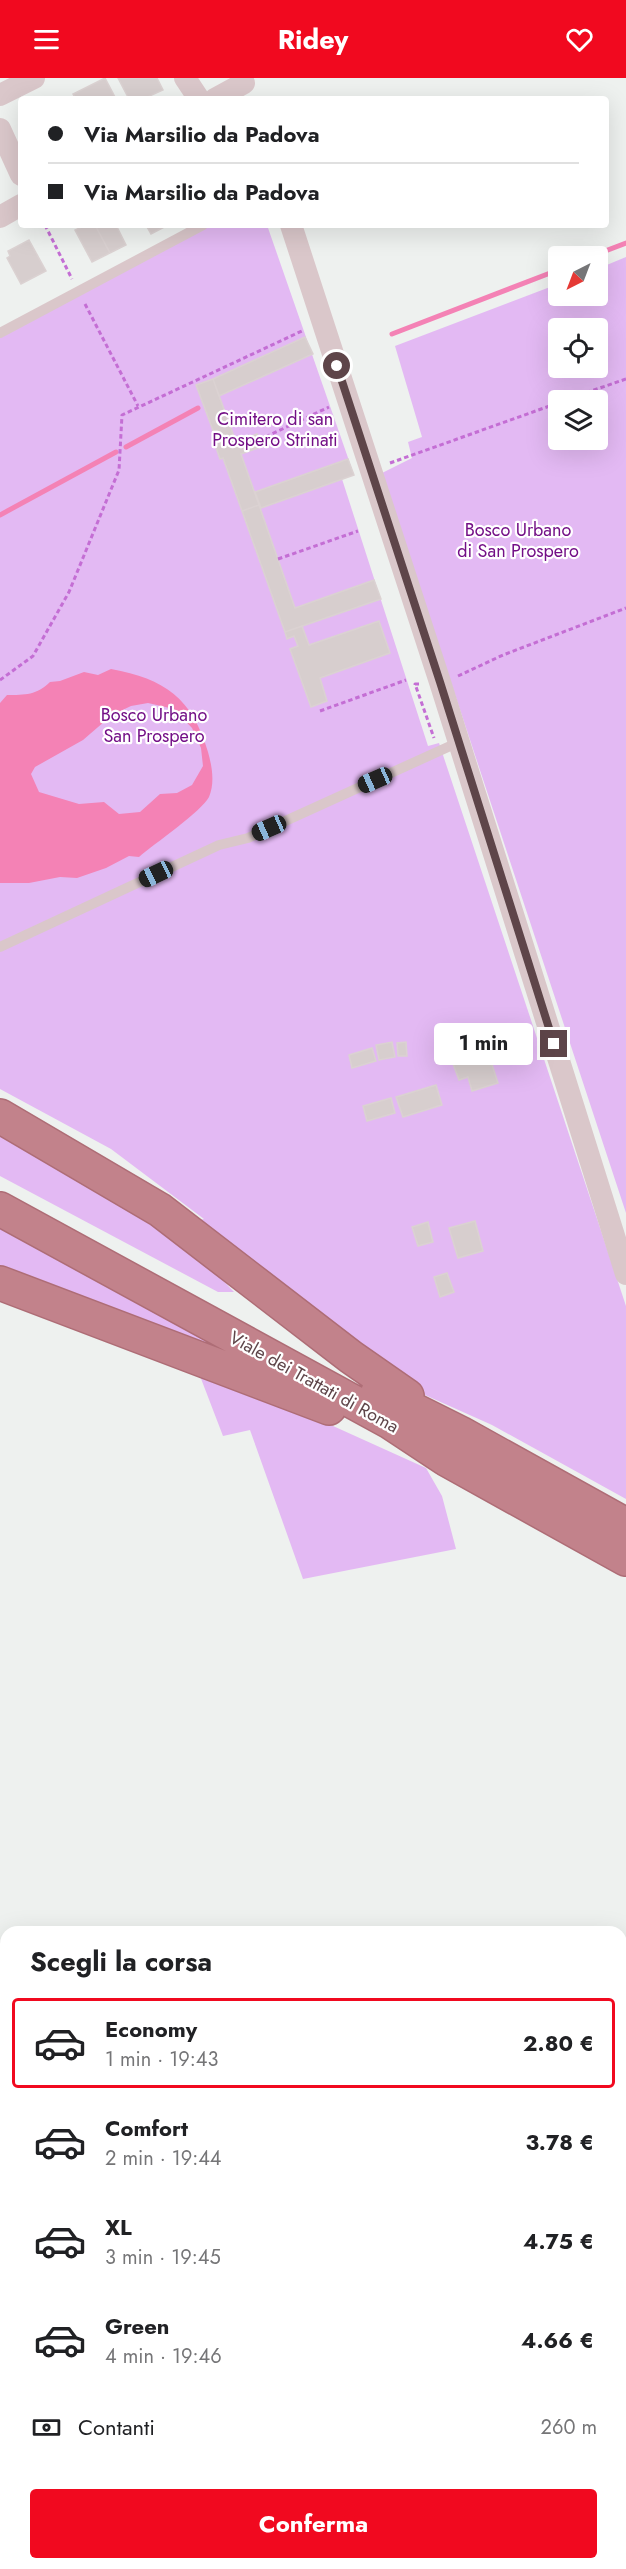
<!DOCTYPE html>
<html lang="it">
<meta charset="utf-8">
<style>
:root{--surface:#fff;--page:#f2f2f2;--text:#202124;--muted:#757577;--line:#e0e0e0;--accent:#f1091f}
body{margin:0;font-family:Jost,sans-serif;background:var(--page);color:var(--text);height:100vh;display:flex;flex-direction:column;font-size:22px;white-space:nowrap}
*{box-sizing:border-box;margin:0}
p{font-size:20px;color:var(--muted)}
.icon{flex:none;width:33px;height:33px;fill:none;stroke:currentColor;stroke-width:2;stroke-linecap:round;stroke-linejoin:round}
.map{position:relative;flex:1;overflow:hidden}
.side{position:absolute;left:0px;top:1848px;width:627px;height:644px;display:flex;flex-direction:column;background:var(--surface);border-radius:18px 18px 0 0;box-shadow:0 6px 24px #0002}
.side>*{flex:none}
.guide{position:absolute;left:18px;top:18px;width:591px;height:132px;border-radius:6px;box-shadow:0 6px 24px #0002;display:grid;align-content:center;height:132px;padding:0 30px;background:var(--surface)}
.needle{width:39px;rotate:222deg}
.controls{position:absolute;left:548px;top:168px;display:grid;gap:12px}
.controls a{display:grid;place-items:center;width:60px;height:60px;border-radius:6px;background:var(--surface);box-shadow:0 6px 24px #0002;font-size:30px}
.end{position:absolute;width:27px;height:27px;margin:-14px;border:8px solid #5e4549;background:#fff;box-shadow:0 0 0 3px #fff}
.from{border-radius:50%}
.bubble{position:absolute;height:42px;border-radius:6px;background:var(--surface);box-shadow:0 6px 24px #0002;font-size:20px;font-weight:700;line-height:42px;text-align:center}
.car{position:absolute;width:18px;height:36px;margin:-18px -9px;border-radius:8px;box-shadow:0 0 4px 2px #0007;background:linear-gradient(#222 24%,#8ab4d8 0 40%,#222 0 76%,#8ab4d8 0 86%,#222 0)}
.guide b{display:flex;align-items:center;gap:21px;height:57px;font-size:22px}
.guide b+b{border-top:2px solid var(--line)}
.guide i{width:15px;height:15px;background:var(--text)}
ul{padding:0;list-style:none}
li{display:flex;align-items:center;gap:18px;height:90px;margin:0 12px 9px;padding:0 18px;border:3px solid transparent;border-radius:6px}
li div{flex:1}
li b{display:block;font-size:22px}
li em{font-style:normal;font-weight:700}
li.selected{border-color:var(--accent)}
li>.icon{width:54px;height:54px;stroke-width:1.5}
h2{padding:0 30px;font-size:27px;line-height:72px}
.pay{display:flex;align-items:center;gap:15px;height:66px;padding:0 30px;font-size:22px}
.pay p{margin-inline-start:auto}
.button{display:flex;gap:12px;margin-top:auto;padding:12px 30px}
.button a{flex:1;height:69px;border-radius:6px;background:var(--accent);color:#fff;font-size:24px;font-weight:700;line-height:69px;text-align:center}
header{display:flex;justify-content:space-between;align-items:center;height:78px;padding:0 30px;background:var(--accent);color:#fff;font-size:27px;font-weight:700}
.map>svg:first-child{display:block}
.green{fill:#e3b9f3;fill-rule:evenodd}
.water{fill:#f482b5;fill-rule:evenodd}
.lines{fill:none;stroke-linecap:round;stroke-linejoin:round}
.stream{stroke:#f482b5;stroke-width:5}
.building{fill:#d7cece;stroke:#dbd2d2;stroke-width:1.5}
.highway-casing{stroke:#ae6d76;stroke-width:36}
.path{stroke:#c46ed4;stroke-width:3;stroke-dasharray:4.5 3;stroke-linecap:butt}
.lane{stroke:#dac7ca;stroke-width:10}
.street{stroke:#dac7ca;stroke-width:22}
.highway{stroke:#c2828b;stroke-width:33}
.route{stroke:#5e4549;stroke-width:8}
.labels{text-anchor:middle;stroke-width:4.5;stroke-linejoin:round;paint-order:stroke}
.park-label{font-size:18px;fill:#730f86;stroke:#fff}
.street-label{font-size:18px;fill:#5e4549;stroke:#fff}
</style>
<header><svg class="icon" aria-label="menu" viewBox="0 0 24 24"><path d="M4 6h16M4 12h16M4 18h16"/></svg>Ridey<svg class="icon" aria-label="heart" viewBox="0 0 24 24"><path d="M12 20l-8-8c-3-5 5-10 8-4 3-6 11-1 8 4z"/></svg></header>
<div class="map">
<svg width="626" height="2491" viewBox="0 0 626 2491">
<rect width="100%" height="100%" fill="#eef1ef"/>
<path class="green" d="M210,147H267L354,397L342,401L428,668L439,665L626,1228V1421L492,1347L425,1317L195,1143L204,1141L111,1071L0,1011V260Z
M626,179V1135L382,395L412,380L408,364L422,359L395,268L558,206V218H597V191ZM558,250H597V290H558ZM558,322H597V362H558Z
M0,1056C82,1102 170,1144 234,1214H218L0,1098Z
M0,1141L215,1264L219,1272L0,1198Z
M200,1298L322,1343L426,1390L442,1418L456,1471L303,1501L250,1352L223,1358Z"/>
<path class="water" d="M111,591C165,601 192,620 208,674C212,688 215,705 209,719C202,733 154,766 139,779L129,778L106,790L77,800L60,799L29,805H0V625L7,617C25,617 37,617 50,604L60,603L84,594L98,597ZM148,625L174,631L192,650L201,670L203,688L192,707L177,715L160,716L140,734L119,736L104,724L79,726L39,714L31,696L35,689L83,662L112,637L131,628Z"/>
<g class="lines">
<path class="stream" d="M592,178L626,165
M392,256L558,192
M126,369L198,330
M0,437L116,374"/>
</g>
<path class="building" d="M105,0L116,21H76L73,16Z
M118,0H157L163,12L143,21H129Z
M86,147H95L110,175L92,184L75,152Z
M95,147H116L126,167L110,175Z
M146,147H168L151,156Z
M29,162L46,193L21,206L7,180L10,178L8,173Z
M305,259L313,276L219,318L213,301Z
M213,301L236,364L257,356L261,369L241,376L259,427L242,433L223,380L220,381L214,364L217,363L196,307Z
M348,381L354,397L261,430L255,414Z
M259,427L295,530L374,502L381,521L285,554L242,433Z
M379,543L390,575L320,600L327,623L311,629L290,571L298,568L294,558L287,561L285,554L302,548L309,567Z
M479,946L498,1005L472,1013L468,999L459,1002L449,975L459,971L453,955Z
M392,964L395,979L379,982L376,967Z
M406,964L407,978H398L397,965Z
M372,970L376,983L352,990L349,977Z
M436,1007L442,1027L403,1039L396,1019Z
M391,1020L395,1035L367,1043L363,1028Z
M475,1143L483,1173L458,1180L449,1150Z
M428,1144L433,1164L418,1168L412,1149Z
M447,1195L454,1214L440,1219L434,1199Z
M88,2486H343L346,2491H77Z"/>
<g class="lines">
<g class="highway-casing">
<path id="highway" d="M0,1038L160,1132L351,1279L407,1318
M0,1131L390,1344L446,1381L626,1481
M0,1205L329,1330
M378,1314L460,1355L626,1447"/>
</g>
<path class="path" d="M45,147L72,201
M85,226L138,328
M565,322L626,301
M259,362L329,329
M390,385L558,325
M278,481L358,453
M458,598L503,577L626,530
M0,602L33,578L69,514L119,392L122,337L304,252
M419,606H415L434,660
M320,633L406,602"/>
<path class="lane" d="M0,255L203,147
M0,869L219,767L248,760L459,664
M454,2486L456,2491
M36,2491L46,2486"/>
<path class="street" d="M185,0L199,21
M0,17L34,0
M215,21L244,5
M0,51L21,97
M0,139L21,127
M291,147L440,604L626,1196
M621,2056L626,2054
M0,2355L6,2353
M516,2486L518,2491"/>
<use href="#highway" class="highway"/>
</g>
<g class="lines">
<path class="route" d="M337,288L440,604L554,966"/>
</g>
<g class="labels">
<g class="park-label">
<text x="275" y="347">Cimitero di san<tspan x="275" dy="21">Prospero Strinati</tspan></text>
<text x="518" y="458">Bosco Urbano<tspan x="518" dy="21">di San Prospero</tspan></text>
<text x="154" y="643">Bosco Urbano<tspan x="154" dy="21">San Prospero</tspan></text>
</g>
<g class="street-label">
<text transform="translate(314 1304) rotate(29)" y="6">Viale dei Trattati di Roma</text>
</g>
</g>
</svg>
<div class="controls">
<a><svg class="needle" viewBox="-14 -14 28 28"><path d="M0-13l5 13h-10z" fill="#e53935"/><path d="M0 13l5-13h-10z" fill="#757577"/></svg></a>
<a><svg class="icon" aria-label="locate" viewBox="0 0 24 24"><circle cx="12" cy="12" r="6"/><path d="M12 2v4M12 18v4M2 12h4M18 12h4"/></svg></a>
<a><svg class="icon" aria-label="layers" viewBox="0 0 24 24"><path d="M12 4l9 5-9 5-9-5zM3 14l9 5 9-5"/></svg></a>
</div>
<i class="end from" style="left:337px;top:288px"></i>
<i class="end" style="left:554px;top:966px"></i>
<div class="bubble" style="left:434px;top:945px;width:99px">1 min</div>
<i class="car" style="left:375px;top:702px;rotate:246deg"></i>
<i class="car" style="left:269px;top:750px;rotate:246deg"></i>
<i class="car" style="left:156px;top:796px;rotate:245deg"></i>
<div class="guide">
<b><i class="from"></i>Via Marsilio da Padova</b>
<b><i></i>Via Marsilio da Padova</b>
</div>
<section class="side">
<h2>Scegli la corsa</h2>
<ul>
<li class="selected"><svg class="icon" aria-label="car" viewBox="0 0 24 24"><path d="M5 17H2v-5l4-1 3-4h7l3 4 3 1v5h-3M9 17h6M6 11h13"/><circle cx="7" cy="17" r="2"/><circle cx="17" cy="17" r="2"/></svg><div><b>Economy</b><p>1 min · 19:43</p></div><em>2.80 €</em></li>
<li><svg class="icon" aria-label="car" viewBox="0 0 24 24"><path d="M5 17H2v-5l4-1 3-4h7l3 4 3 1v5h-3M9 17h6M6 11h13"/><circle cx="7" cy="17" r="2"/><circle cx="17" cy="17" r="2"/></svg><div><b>Comfort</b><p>2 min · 19:44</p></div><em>3.78 €</em></li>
<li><svg class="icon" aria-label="car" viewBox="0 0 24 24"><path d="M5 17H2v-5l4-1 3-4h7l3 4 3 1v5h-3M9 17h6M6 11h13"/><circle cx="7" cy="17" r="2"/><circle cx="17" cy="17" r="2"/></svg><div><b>XL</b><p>3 min · 19:45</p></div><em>4.75 €</em></li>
<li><svg class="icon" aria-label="car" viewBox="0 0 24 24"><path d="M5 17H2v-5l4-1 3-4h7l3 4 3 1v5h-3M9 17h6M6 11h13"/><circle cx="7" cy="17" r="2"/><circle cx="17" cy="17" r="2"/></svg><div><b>Green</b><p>4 min · 19:46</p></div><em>4.66 €</em></li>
</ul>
<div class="pay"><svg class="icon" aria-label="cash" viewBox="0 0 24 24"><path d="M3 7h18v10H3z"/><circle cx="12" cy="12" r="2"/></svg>Contanti<p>260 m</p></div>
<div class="button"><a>Conferma</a></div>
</section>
</div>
